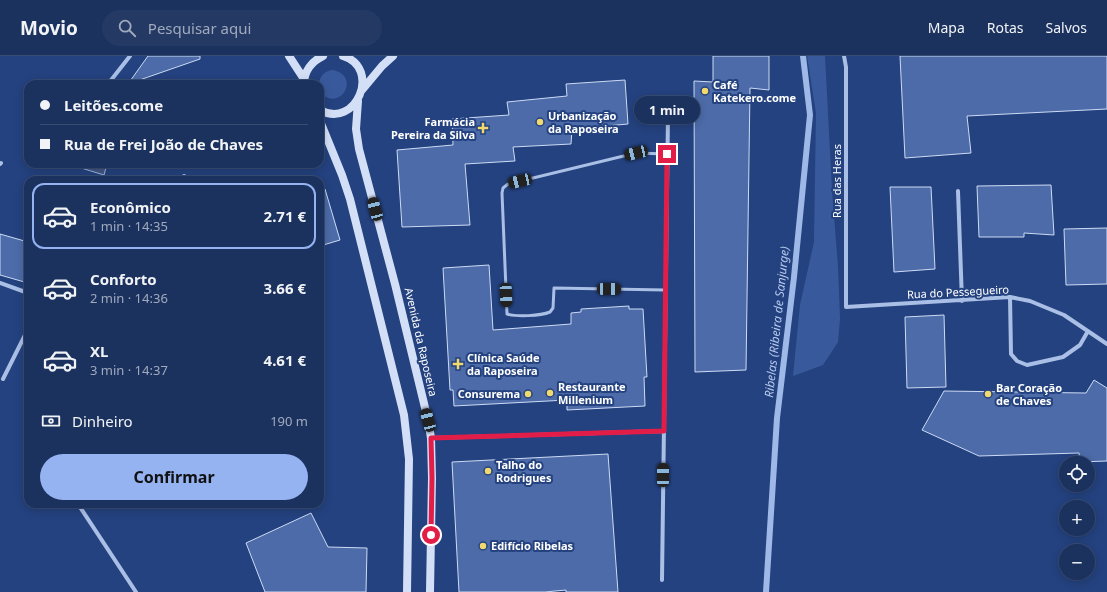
<!DOCTYPE html>
<html lang="pt">
<meta charset="utf-8">
<style>
:root{--surface:#1b325f;--page:#243a65;--text:#f1f3f6;--muted:#a0aabd;--line:#394d74;--accent:#95b2f1}
body{margin:0;font-family:"Noto Sans",sans-serif;background:var(--page);color:var(--text);height:100vh;display:flex;flex-direction:column;font-size:15px;white-space:nowrap}
*{box-sizing:border-box;margin:0}
p{font-size:13px;color:var(--muted)}
.icon{flex:none;width:22px;height:22px;fill:none;stroke:currentColor;stroke-width:2;stroke-linecap:round;stroke-linejoin:round}
.map{position:relative;flex:1;overflow:hidden}
.side{position:absolute;left:24px;top:120px;width:300px;height:332px;display:flex;flex-direction:column;background:var(--surface);border-radius:12px;box-shadow:0 2px 10px #0003,0 0 0 1px var(--line)}
.side>*{flex:none}
.banner{position:absolute;left:24px;top:24px;width:300px;height:88px;border-radius:12px;box-shadow:0 2px 10px #0003,0 0 0 1px var(--line);display:grid;align-content:center;height:88px;padding:0 16px;background:var(--surface)}
.controls{position:absolute;left:1059px;top:400px;display:grid;gap:8px}
.controls a{display:grid;place-items:center;width:36px;height:36px;border-radius:50%;background:var(--surface);box-shadow:0 2px 10px #0003,0 0 0 1px var(--line);font-size:20px}
.end{position:absolute;width:18px;height:18px;margin:-9px;border:5px solid #e11d48;background:#fff;box-shadow:0 0 0 2px #fff}
.from{border-radius:50%}
.bubble{position:absolute;height:28px;border-radius:14px;background:var(--surface);box-shadow:0 2px 10px #0003,0 0 0 1px var(--line);font-size:13px;font-weight:700;line-height:28px;text-align:center}
.car{position:absolute;width:12px;height:24px;margin:-12px -6px;border-radius:5px;box-shadow:0 0 3px 1px #0007;background:linear-gradient(#222 24%,#8ab4d8 0 40%,#222 0 76%,#8ab4d8 0 86%,#222 0)}
.banner b{display:flex;align-items:center;gap:14px;height:38px;font-size:15px}
.banner b+b{border-top:1px solid var(--line)}
.banner i{width:10px;height:10px;background:var(--text)}
ul{padding:7px 0 0;list-style:none}
li{display:flex;align-items:center;gap:12px;height:66px;margin:0 8px 6px;padding:0 8px;border:2px solid transparent;border-radius:12px}
li div{flex:1}
li b{display:block;font-size:15px}
li em{font-style:normal;font-weight:700}
li.current{border-color:var(--accent)}
li>.icon{width:36px;height:36px;stroke-width:1.5}
.pay{display:flex;align-items:center;gap:10px;height:44px;padding:0 16px;font-size:15px}
.pay p{margin-inline-start:auto}
.action{display:flex;gap:8px;margin-top:auto;padding:8px 16px}
.action a{flex:1;height:46px;border-radius:24px;background:var(--accent);color:#111;font-size:16px;font-weight:700;line-height:46px;text-align:center}
header{display:flex;align-items:center;gap:24px;box-sizing:border-box;height:56px;padding:0 20px;background:var(--surface);border-bottom:1px solid var(--line)}
header strong{font-size:19px}
nav{display:flex;gap:22px;margin-inline-start:auto;font-size:14px}
.search{width:280px;height:36px;background:var(--page);display:flex;align-items:center;gap:10px;box-sizing:border-box;padding:0 14px;border-radius:22px;color:var(--muted);font-size:15px}
.map>svg:first-child{display:block}
.green{fill:#385a9d}
.water{fill:#425784;stroke:#9eb8e7}
.lines{fill:none;stroke-linecap:round;stroke-linejoin:round}
.stream{stroke:#9eb8e7;stroke-width:6}
.building{fill:#4c6ba8;stroke:#cddbf5}
.lane{stroke:#aabfe6;stroke-width:3}
.street{stroke:#aabfe6;stroke-width:4}
.secondary{stroke:#d3dff6;stroke-width:8}
.route{stroke:#e11d48;stroke-width:5}
.poi-dot{fill:#f1d96d;stroke:#24427f;stroke-width:1.5}
.labels{text-anchor:middle;stroke-width:4;stroke-linejoin:round;paint-order:stroke}
.poi-label{font-size:11px;font-weight:bold;fill:#fff;stroke:#24427f;text-anchor:start}
.street-label{font-size:11px;fill:#fff;stroke:#24427f}
.water-label{font-size:12px;font-style:italic;fill:#b5c9ee;stroke:#24427f}
</style>
<header>
<strong>Movio</strong>
<div class="search"><svg class="icon" aria-label="search" viewBox="0 0 24 24"><circle cx="10" cy="10" r="6"/><path d="M15 15l6 6"/></svg>Pesquisar aqui</div>
<nav><a>Mapa</a><a>Rotas</a><a>Salvos</a></nav>
</header>
<div class="map">
<svg width="1107" height="536" viewBox="0 0 1107 536">
<rect width="100%" height="100%" fill="#24427f"/>
<path class="green" d="M807,0H825L832,135L838,211L840,263L838,286L823,309L793,320L800,249L814,186L816,57Z
M333,14C358,19 345,50 326,41C321,38 320,34 320,28H319C320,19 325,15 333,14Z"/>
<path class="water" d="M83,108H107L104,119L81,112Z"/>
<g class="lines">
<path class="stream" d="M766,536L777,362L794,221L810,59L803,0"/>
</g>
<path class="building" d="M148,0H200V3L128,28Z
M713,0H769V34L750,32L746,314L695,316L694,25L713,26Z
M900,0H1107V53L967,60L971,97L905,102Z
M625,24L628,68L572,73L571,88L513,91L515,105L465,108L470,169L402,171L397,94L453,89L452,63L509,59L507,46L567,40L566,28Z
M1051,129L1054,179L1024,177V181H979L977,130Z
M890,131H931L935,213L894,216Z
M325,133L340,184L320,190V134Z
M1107,172V228L1066,229L1064,173Z
M0,178L28,186V227L0,219Z
M489,209L493,274L571,268V257L581,256V253L629,250V253H643L647,321H644L645,350L567,354V344L454,350L453,334H450L443,212Z
M944,259L946,331L907,332L905,261Z
M1094,324L1107,332V405L1080,406L1079,397L979,400L922,374L944,335L1086,337Z
M608,398L618,536H566V534L545,536H459L452,406Z
M311,457L328,491L367,492L366,536H265L246,487Z"/>
<g class="lines">
<path class="lane" d="M665,234L554,232L553,252L550,256C540,260 517,261 507,258L502,137L503,132L508,128L636,97L667,98"/>
<path class="street" d="M844,0L846,11V251L1010,241L1030,245L1064,259L1107,288
M108,28L130,0
M0,108L1,107
M183,124L184,120
M958,135L962,245
M0,227L28,237
M1010,241L1011,298L1017,305L1027,309L1063,301L1080,289L1088,275
M3,323L28,273
M431,382L664,375
M78,448L136,536
M662,524L668,59"/>
<path class="secondary" d="M289,0L304,23
M304,28C304,15 312,5 323,0
M362,34L382,10L393,0
M358,45L356,73L359,93L395,228L428,364L431,382L432,422L430,536
M320,54C356,74 382,12 343,0
M320,65L342,119L350,143L404,359L409,403L407,536"/>
</g>
<g class="lines">
<path class="route" d="M431,479L432,422L431,382L664,375L667,98"/>
</g>
<g class="poi-dot">
<circle cx="705" cy="35" r="4"/>
<circle cx="540" cy="66" r="4"/>
<path d="M481 66h4v4h4v4h-4v4h-4v-4h-4v-4h4z"/>
<path d="M456 302h4v4h4v4h-4v4h-4v-4h-4v-4h4z"/>
<circle cx="550" cy="337" r="4"/>
<circle cx="528" cy="338" r="4"/>
<circle cx="988" cy="338" r="4"/>
<circle cx="488" cy="415" r="4"/>
<circle cx="483" cy="490" r="4"/>
</g>
<g class="labels">
<g class="poi-label">
<text x="713" y="33">Café<tspan x="713" dy="13">Katekero.come</tspan></text>
<text x="548" y="64">Urbanização<tspan x="548" dy="13">da Raposeira</tspan></text>
<text x="475" y="70" text-anchor="end">Farmácia<tspan x="475" dy="13">Pereira da Silva</tspan></text>
<text x="467" y="306">Clínica Saúde<tspan x="467" dy="13">da Raposeira</tspan></text>
<text x="558" y="335">Restaurante<tspan x="558" dy="13">Millenium</tspan></text>
<text x="996" y="336">Bar Coração<tspan x="996" dy="13">de Chaves</tspan></text>
<text x="520" y="342" text-anchor="end">Consurema</text>
<text x="496" y="413">Talho do<tspan x="496" dy="13">Rodrigues</tspan></text>
<text x="491" y="494">Edifício Ribelas</text>
</g>
<g class="street-label">
<text transform="translate(837 125) rotate(-90)" y="4">Rua das Heras</text>
<text transform="translate(958 236) rotate(-3)" y="4">Rua do Pessegueiro</text>
<text transform="translate(421 286) rotate(77)" y="4">Avenida da Raposeira</text>
</g>
<g class="water-label">
<text transform="translate(777 266) rotate(-84)" y="4">Ribelas (Ribeira de Sanjurge)</text>
</g>
</g>
</svg>
<div class="controls">
<a><svg class="icon" aria-label="locate" viewBox="0 0 24 24"><circle cx="12" cy="12" r="6"/><path d="M12 2v4M12 18v4M2 12h4M18 12h4"/></svg></a>
<a>+</a>
<a>−</a>
</div>
<i class="end from" style="left:431px;top:479px"></i>
<i class="end" style="left:667px;top:98px"></i>
<div class="bubble" style="left:634px;top:40px;width:66px">1 min</div>
<i class="car" style="left:636px;top:97px;rotate:257deg"></i>
<i class="car" style="left:520px;top:125px;rotate:257deg"></i>
<i class="car" style="left:375px;top:153px;rotate:345deg"></i>
<i class="car" style="left:609px;top:233px;rotate:91deg"></i>
<i class="car" style="left:506px;top:239px;rotate:178deg"></i>
<i class="car" style="left:428px;top:364px;rotate:345deg"></i>
<i class="car" style="left:663px;top:419px;rotate:0deg"></i>
<div class="banner">
<b><i class="from"></i>Leitões.come</b>
<b><i></i>Rua de Frei João de Chaves</b>
</div>
<section class="side">
<ul>
<li class="current"><svg class="icon" aria-label="car" viewBox="0 0 24 24"><path d="M5 17H2v-5l4-1 3-4h7l3 4 3 1v5h-3M9 17h6M6 11h13"/><circle cx="7" cy="17" r="2"/><circle cx="17" cy="17" r="2"/></svg><div><b>Econômico</b><p>1 min · 14:35</p></div><em>2.71 €</em></li>
<li><svg class="icon" aria-label="car" viewBox="0 0 24 24"><path d="M5 17H2v-5l4-1 3-4h7l3 4 3 1v5h-3M9 17h6M6 11h13"/><circle cx="7" cy="17" r="2"/><circle cx="17" cy="17" r="2"/></svg><div><b>Conforto</b><p>2 min · 14:36</p></div><em>3.66 €</em></li>
<li><svg class="icon" aria-label="car" viewBox="0 0 24 24"><path d="M5 17H2v-5l4-1 3-4h7l3 4 3 1v5h-3M9 17h6M6 11h13"/><circle cx="7" cy="17" r="2"/><circle cx="17" cy="17" r="2"/></svg><div><b>XL</b><p>3 min · 14:37</p></div><em>4.61 €</em></li>
</ul>
<div class="pay"><svg class="icon" aria-label="cash" viewBox="0 0 24 24"><path d="M3 7h18v10H3z"/><circle cx="12" cy="12" r="2"/></svg>Dinheiro<p>190 m</p></div>
<div class="action"><a>Confirmar</a></div>
</section>
</div>
